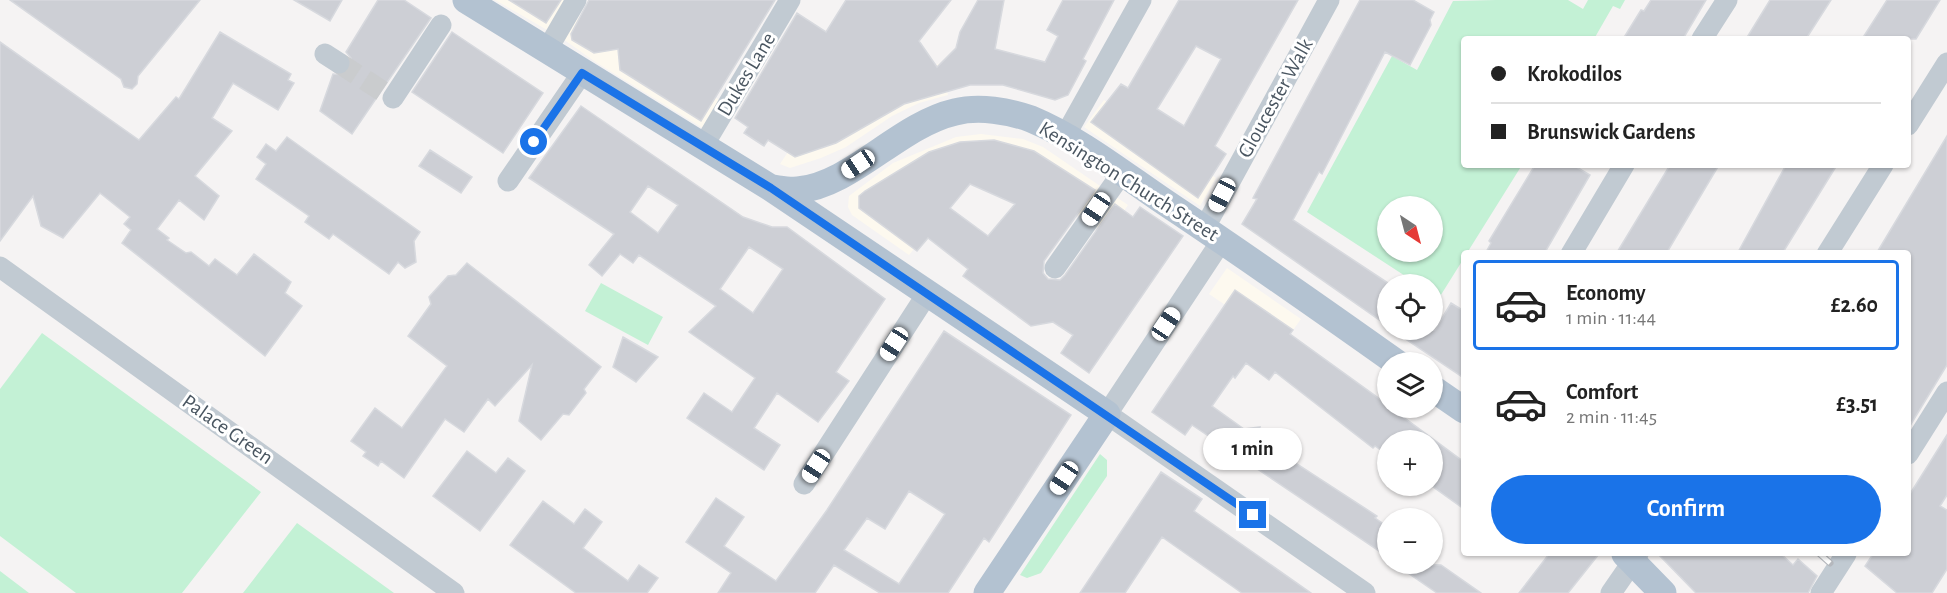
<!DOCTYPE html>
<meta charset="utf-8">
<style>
:root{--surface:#fff;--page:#f6f6f6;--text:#222;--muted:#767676;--line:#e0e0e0;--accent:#1a73e8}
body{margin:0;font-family:"Alegreya Sans",sans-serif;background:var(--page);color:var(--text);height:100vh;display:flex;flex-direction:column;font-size:22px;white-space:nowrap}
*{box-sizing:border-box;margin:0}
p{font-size:20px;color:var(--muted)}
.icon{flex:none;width:33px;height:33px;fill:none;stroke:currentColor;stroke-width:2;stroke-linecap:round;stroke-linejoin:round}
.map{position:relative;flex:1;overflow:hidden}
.details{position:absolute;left:1461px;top:250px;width:450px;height:306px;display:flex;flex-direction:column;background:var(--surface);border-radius:6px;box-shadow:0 2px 4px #0004}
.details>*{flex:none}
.guide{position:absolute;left:1461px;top:36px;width:450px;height:132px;border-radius:6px;box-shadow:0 2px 4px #0004;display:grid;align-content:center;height:132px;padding:0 30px;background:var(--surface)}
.needle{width:39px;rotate:144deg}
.buttons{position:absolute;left:1377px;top:196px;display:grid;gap:12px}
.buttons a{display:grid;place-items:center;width:66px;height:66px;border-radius:50%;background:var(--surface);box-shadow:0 2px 4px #0004;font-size:30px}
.end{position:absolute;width:27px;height:27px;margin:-14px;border:8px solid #1a73e8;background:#fff;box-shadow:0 0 0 3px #fff}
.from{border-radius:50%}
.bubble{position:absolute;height:42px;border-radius:21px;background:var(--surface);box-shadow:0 2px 4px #0004;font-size:20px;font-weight:700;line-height:42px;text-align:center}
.car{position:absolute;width:18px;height:36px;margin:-18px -9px;border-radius:8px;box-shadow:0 0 4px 2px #0007;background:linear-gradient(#fff 24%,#345 0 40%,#fff 0 76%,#345 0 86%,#fff 0)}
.guide b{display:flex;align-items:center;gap:21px;height:57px;font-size:22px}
.guide b+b{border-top:2px solid var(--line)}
.guide i{width:15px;height:15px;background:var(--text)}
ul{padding:10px 0 0;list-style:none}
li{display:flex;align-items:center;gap:18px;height:90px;margin:0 12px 9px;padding:0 18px;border:3px solid transparent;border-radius:6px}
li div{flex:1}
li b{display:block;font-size:22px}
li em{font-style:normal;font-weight:700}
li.active{border-color:var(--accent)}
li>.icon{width:54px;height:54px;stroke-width:1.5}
.primary-button{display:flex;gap:12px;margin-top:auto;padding:12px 30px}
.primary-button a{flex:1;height:69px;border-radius:36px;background:var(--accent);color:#fff;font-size:24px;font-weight:700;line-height:69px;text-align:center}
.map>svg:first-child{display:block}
.commercial{fill:#fdf9ef}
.green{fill:#c3f1d5;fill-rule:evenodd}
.building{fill:#cdcfd5;stroke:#d7d9de;stroke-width:1.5;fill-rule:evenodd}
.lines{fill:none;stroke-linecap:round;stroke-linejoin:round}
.minor-tunnel{stroke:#caccce;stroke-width:21;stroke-dasharray:21 10;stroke-linecap:butt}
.minor{stroke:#c1cad2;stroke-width:21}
.major{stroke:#b3c2d1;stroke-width:27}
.rail-casing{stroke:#b5b8bd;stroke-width:7}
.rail{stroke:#fff;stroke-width:4.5;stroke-dasharray:14;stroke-linecap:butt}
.route{stroke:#1a73e8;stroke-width:8}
.labels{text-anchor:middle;stroke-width:6;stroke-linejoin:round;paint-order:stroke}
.street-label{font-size:21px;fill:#4a5661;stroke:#fff}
</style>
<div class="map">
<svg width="1947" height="593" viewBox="0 0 1947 593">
<rect width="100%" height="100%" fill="#f5f3f3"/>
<path class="commercial" d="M495,0H567L549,31Z
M591,0L626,44L723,102L706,130L597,63L563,39Z
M940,63L948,95L919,103L892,116L846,147L821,158L790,168L780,164L800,134Z
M1104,100L1216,178L1200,206L1084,127Z
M981,134L1023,139L1043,147L1128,205L1108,235L1032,184L975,174L909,255L852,215L848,207L849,196L893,163L956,137Z
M1227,268L1301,319L1283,344L1209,294Z"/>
<path class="green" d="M1496,0H1568L1583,9L1588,0H1625L1620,9L1613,6L1594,39H1464V165H1522L1467,253L1464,254V258L1439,298L1433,294L1432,285H1419L1307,212L1392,56L1417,70L1453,1ZM1388,207H1432V252H1388Z
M601,283L663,317L648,345L585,311Z
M42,333L261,492L182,593H76L0,536V389Z
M1100,454L1107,460V476L1041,573L1027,578L1020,575Z
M297,523L394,593H243Z
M0,571L29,593H0Z"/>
<path class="building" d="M10,0H200L138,76L137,84L132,89L124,87L121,79Z
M294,0H342L330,21Z
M378,0H404L431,18L352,134L320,111L333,74L344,75L350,69L351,58L346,52Z
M509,0H561L546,23Z
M589,0H775L701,121L620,70L618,49L594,53L572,40L571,34Z
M846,0H951L919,41L937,67L956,48L960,32L978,0H1004L995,49L1045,62L1058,36L1047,30L1063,0H1114L1083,59L1086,61L1068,95L1055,100L1003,85H970L904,104L836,143L795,157L768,140L764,146L744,133L748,127L735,118L797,13L826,32Z
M1179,0H1298L1215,146L1226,154L1198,198L1091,122L1121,84L1128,88ZM1196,46L1221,59L1184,126L1157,109Z
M1360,0H1413L1434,12L1430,20L1431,25L1410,65L1385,52L1322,174L1319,172L1293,220L1388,283V326L1242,224L1257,199L1253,198Z
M1651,0H1706L1683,39H1623L1641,10L1644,11Z
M1770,0H1831L1806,39H1746Z
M1887,0H1940L1916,39H1862Z
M220,32L291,74L288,80L294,83L278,110L233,83L212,118L232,131L195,176L219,196L204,220L179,200L157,229L169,238L167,240L186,253L191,252L209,266L215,259L237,275L254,254L291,282L285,293L302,306L265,356L122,243L131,230L124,224L130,217L100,193L63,238L41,226L33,196L0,241V42L139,140L176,97L179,99Z
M452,32L543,93L503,153L412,92Z
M581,106L743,217L772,227H787L885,299L836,372L849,381L818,422L777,393L754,428L780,445L764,470L687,418L704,393L732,412L755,378L689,332L716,306L639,255L633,263L620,254L602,276L589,265L614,234L529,178ZM648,186L678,205L658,233L630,212ZM749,247L783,269L753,313L720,289Z
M1947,136V365L1908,429V254H1876Z
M287,137L420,232L414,241L416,262L405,268L398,262L389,274L333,234L329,239L305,222L309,216L256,179L266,164L257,157L266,144L276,151Z
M994,140L1034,151L1095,190L1044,261L1043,273L1048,279L1060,280L1065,275L1115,204L1133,217L1140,207L1183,236L1089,373L1061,353L1073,335L1053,322L1031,326L963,276L968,269L928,238L917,251L859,208V196L865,191L929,152L960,142ZM970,184L1015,204L988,236L950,208Z
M430,150L472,177L461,193L419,166Z
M1535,165H1573L1590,175L1544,254H1485L1491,243L1489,241Z
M1670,165H1719L1666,254H1616Z
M1786,165H1837L1782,254H1737Z
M467,263L601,367L584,389L586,393L569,415L563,414L541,440L519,421L532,365L495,406L488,399L464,432L445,419L404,478L381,461L378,466L363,456L366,452L351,441L375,408L402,428L447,366L408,336L431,304L429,297L448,276L456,275Z
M1235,290L1293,330L1290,334L1388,405V408H1391L1464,462V509L1432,486V441H1388V455L1375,446L1373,448L1275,372L1269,380L1246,363L1235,378L1233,376L1212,406L1244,429L1260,427L1257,438L1377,516L1375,518L1388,527V557L1192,425L1185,435L1152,412Z
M1451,303L1464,311V378L1392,330H1435Z
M944,331L1071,415L989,542L984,538L948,593H880L834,565L815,593H718L731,573L686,542L716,498L744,517L724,546L776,581L827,510ZM909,491L945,514L899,584L844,550L867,518L885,529Z
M623,337L658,357L636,382L613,367Z
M1947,435V495L1940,506L1947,510V569L1932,593H1897L1865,566L1873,554H1908V497Z
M467,451L496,473L508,458L525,471L480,531L433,496Z
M1161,472L1202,499L1194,511L1311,593H1242L1162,537L1125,593H1080Z
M543,501L574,524L585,509L602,522L583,548L628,581L639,565L658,578L647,593H576L510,545Z
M1549,554H1599L1568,593H1519Z
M1658,554H1781L1793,565L1798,559L1817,576L1808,593H1696Z
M1395,564L1441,565L1481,593H1437Z"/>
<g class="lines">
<path class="minor-tunnel" d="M339,63L382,91"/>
<path class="minor" d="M1702,39L1727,0
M547,50L576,0
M325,54L339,63
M393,98L441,25
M1908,125L1947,63
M1065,136L1141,0
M702,148L790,0
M508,181L582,73
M1204,229L1329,0
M1222,240L1107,414L1365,593
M1571,254L1624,165
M1827,254L1883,165
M0,267L454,593
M1055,268L1122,173
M1908,454L1947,392
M804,484L927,294
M1611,593L1638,554
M1821,593L1846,554"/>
<path class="major" d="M466,0L771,188C780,189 789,191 798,190C852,185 899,125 955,112C979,106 1009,111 1031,119C1079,139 1123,174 1166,203C1244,255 1321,309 1397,363
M771,188L1107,414L987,593
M1432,388L1464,410
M1625,554L1663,593"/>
<g class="rail-casing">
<path id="rail" d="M1820,554L1830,563"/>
</g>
<use href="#rail" class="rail"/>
</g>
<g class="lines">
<path class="route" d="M534,142L582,73L771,188L1253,515"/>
</g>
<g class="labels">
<g class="street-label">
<text transform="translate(746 74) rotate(-59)" y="7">Dukes Lane</text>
<text transform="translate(1275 98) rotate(-61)" y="7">Gloucester Walk</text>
<text transform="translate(1129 181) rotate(32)" y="7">Kensington Church Street</text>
<text transform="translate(228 429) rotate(35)" y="7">Palace Green</text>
</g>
</g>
</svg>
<div class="buttons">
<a><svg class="needle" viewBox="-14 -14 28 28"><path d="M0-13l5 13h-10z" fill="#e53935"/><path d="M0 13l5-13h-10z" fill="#767676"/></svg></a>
<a><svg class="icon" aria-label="locate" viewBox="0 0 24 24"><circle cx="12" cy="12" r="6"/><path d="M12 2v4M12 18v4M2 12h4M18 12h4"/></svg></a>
<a><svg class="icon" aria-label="layers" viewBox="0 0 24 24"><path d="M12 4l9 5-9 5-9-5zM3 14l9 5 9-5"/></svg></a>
<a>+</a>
<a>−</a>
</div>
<i class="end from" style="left:534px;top:142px"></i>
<i class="end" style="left:1253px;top:515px"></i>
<div class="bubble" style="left:1203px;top:428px;width:99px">1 min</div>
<i class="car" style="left:858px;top:164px;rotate:236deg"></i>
<i class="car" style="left:1222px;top:195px;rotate:208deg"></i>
<i class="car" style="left:1096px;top:209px;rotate:214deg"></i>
<i class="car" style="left:1166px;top:324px;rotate:34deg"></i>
<i class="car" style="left:894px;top:344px;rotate:213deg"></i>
<i class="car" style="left:816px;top:466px;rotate:213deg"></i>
<i class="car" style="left:1064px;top:478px;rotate:214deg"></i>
<div class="guide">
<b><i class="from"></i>Krokodilos</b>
<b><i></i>Brunswick Gardens</b>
</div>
<section class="details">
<ul>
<li class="active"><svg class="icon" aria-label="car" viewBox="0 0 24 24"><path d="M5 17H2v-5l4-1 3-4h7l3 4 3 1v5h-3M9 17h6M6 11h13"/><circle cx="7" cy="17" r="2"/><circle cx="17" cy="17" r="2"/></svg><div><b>Economy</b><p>1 min · 11:44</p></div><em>£2.60</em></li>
<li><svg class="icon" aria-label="car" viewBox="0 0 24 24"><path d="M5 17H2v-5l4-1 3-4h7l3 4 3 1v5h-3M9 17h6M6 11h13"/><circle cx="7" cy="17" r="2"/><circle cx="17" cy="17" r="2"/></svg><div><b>Comfort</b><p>2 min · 11:45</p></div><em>£3.51</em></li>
</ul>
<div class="primary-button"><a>Confirm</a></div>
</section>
</div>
